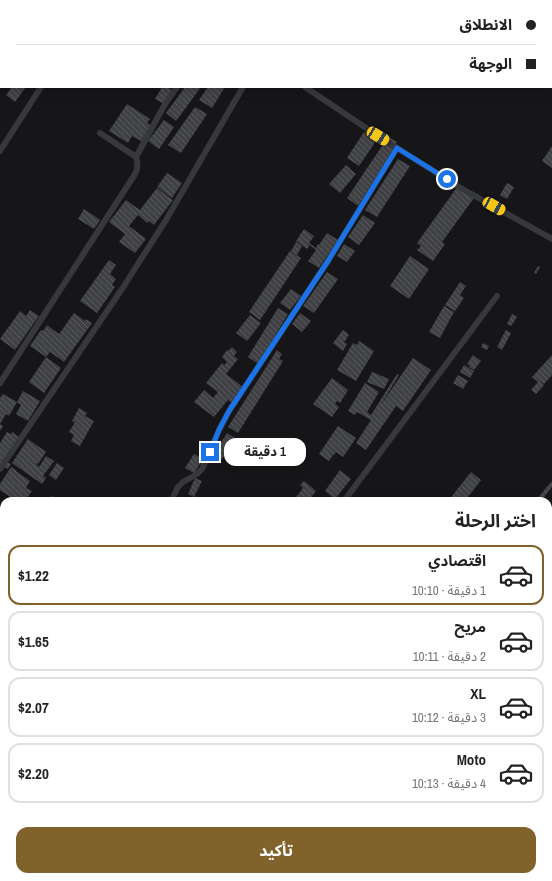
<!DOCTYPE html>
<html lang="ar">
<meta charset="utf-8">
<style>
:root{--surface:#fff;--page:#f6f6f6;--text:#222;--muted:#767676;--line:#e0e0e0;--accent:#80622a}
body{margin:0;font-family:"Archivo Narrow","Noto Sans Arabic",sans-serif;background:var(--page);color:var(--text);direction:rtl;height:100vh;display:flex;flex-direction:column;font-size:15px;white-space:nowrap}
*{box-sizing:border-box;margin:0}
p{font-size:13px;color:var(--muted)}
.icon{flex:none;width:22px;height:22px;fill:none;stroke:currentColor;stroke-width:2;stroke-linecap:round;stroke-linejoin:round}
.map{position:relative;flex:1;overflow:hidden;direction:ltr}
.sheet{position:absolute;left:0px;top:497px;width:552px;height:384px;display:flex;flex-direction:column;background:var(--surface);border-radius:12px 12px 0 0;box-shadow:0 2px 10px #0003;direction:rtl}
.sheet>*{flex:none}
.top-card{position:absolute;left:0px;top:0px;width:552px;height:88px;box-shadow:0 2px 10px #0003;direction:rtl;display:grid;align-content:center;height:88px;padding:0 16px;background:var(--surface)}
.end{position:absolute;width:18px;height:18px;margin:-9px;border:5px solid #1a73e8;background:#fff;box-shadow:0 0 0 2px #fff}
.from{border-radius:50%}
.bubble{position:absolute;height:28px;border-radius:12px;background:var(--surface);box-shadow:0 2px 10px #0003;font-size:13px;font-weight:700;line-height:28px;text-align:center;direction:rtl}
.car{position:absolute;width:12px;height:24px;margin:-12px -6px;border-radius:5px;box-shadow:0 0 3px 1px #0007;background:linear-gradient(#f5c518 24%,#345 0 40%,#f5c518 0 76%,#345 0 86%,#f5c518 0)}
.top-card b{display:flex;align-items:center;gap:14px;height:38px;font-size:15px}
.top-card b+b{border-top:1px solid var(--line)}
.top-card i{width:10px;height:10px;background:var(--text)}
ul{padding:0;list-style:none}
li{display:flex;align-items:center;gap:12px;height:60px;margin:0 8px 6px;padding:0 8px;border:2px solid var(--line);border-radius:12px}
li div{flex:1}
li b{display:block;font-size:15px}
li em{font-style:normal;font-weight:700}
li.active{border-color:var(--accent)}
li>.icon{width:36px;height:36px;stroke-width:1.5}
h2{padding:0 16px;font-size:18px;line-height:48px}
.primary-button{display:flex;gap:8px;margin-top:auto;padding:8px 16px}
.primary-button a{flex:1;height:46px;border-radius:12px;background:var(--accent);color:#fff;font-size:16px;font-weight:700;line-height:46px;text-align:center}
.map>svg:first-child{display:block}
.lines{fill:none;stroke-linecap:round;stroke-linejoin:round}
.stream{stroke:#2c353c;stroke-width:2}
.building{fill:url(#building-back-hatch)}
.street{stroke:#37383d;stroke-width:6}
.secondary{stroke:#45474d;stroke-width:9}
.primary{stroke:#53555c;stroke-width:10}
.highway{stroke:#63666e;stroke-width:12}
.route{stroke:#1a73e8;stroke-width:5}
</style>
<div class="map">
<svg width="552" height="881" viewBox="0 0 552 881">
<defs>
<pattern id="building-back-hatch" width="6" height="6" patternUnits="userSpaceOnUse"><rect width="6" height="6" fill="#404145"/><path d="M-1 5l2 2M0 0l6 6M5-1l2 2" fill="none" stroke="#595a5e"/></pattern>
</defs>
<rect width="100%" height="100%" fill="#161618"/>
<g class="lines">
<path class="stream" d="M0,817L4,819
M50,877L52,881"/>
</g>
<path class="building" d="M12,87H26L15,102L6,95Z
M162,87H167L174,91L166,105L155,99Z
M185,87H201L176,121L166,113Z
M208,87H225L212,108L199,100Z
M127,104L150,119L147,123L151,126L141,141L132,136L128,143L109,131Z
M195,107L207,114L181,153L168,145Z
M164,120L174,127L159,149L148,141Z
M364,132L376,141L359,166L347,158Z
M387,136L397,142L393,148L383,142Z
M384,143L395,150L358,206L347,198Z
M552,146V168L542,161Z
M398,159L410,166L377,217L365,210Z
M346,165L356,174L340,193L329,184Z
M167,173L182,183L172,198L157,187Z
M507,183L514,187L507,199L500,195Z
M458,186L474,198L442,242L445,244L433,261L417,250L421,246L417,243Z
M157,188L173,200L154,225L149,221L147,223L138,215L129,226L146,239L135,253L119,242L125,234L109,222L126,200L140,210Z
M84,209L100,220L94,229L78,219Z
M363,215L375,223L359,245L348,237Z
M304,229L314,236L309,243L316,248L318,244L319,245L327,233L338,240L319,268L308,261L316,250L310,245L307,249L296,241Z
M296,242L302,246L297,255L291,251Z
M344,244L355,251L347,262L337,256Z
M290,251L301,258L260,320L249,312Z
M410,256L429,269L409,299L390,286Z
M109,260L116,265L110,274L116,279L112,285L115,287L97,313L80,301Z
M538,266L540,267L536,274L534,273Z
M327,272L338,279L314,313L303,306Z
M460,282L466,286L460,295L464,298L455,311L445,305Z
M291,289L301,296L290,310L280,303Z
M444,306L454,312L440,338L429,332Z
M278,308L288,314L258,364L248,357Z
M30,310L39,316L15,350L0,339L20,311L26,316Z
M74,313L85,321L86,319L92,323L64,362L50,352L46,357L30,346L41,330L43,331L47,325L59,334Z
M300,313L311,321L302,332L292,324Z
M512,314L517,317L511,326L507,324Z
M250,315L261,323L247,341L236,333Z
M343,330L349,335L344,342L347,344L343,351L333,343Z
M506,330L511,333L502,350L497,347Z
M359,341L374,351L356,381L337,370L353,343L357,345Z
M483,343L489,346L487,350L481,347Z
M232,347L237,352L234,356L238,359L226,374L243,387L232,403L228,400L214,417L194,402L204,390L213,398L218,392L206,383L222,363L224,365L227,362L222,357L227,350L228,351Z
M277,350L282,354L279,359L283,361L238,433L228,427Z
M473,355L481,361L474,370L469,367L470,366L467,364Z
M552,355V375L544,384L539,380L544,385L536,394L531,390L538,382L532,377Z
M46,357L61,368L44,393L29,382Z
M413,358L431,370L403,411L396,406L366,450L356,443L371,420L357,412L355,415L348,411L365,383L379,392L367,412L371,415L397,374L399,375L380,406Z
M464,365L474,371L470,378L460,372Z
M372,372L389,379L384,389L367,382Z
M458,375L468,381L463,389L453,383Z
M332,378L348,390L340,403L337,401L335,404L339,407L332,417L313,404Z
M23,391L40,401L28,421L16,414L21,405L17,402Z
M3,394L17,402L9,416L6,414L0,424L3,426L0,431V398Z
M79,408L87,413L85,416L94,421L80,446L71,441L74,435L69,432L75,422L72,421Z
M338,426L356,438L343,457L336,452L334,455L329,452L333,455L329,461L319,454Z
M7,432L11,434L12,432L19,437L0,468V443Z
M227,433L235,438L222,459L211,453L215,446L218,447Z
M28,439L46,452L38,464L37,463L36,464L39,467L46,456L54,461L43,476L46,478L42,484L12,463Z
M194,454L203,459L194,473L185,468Z
M4,461L11,464L8,469L2,466Z
M57,463L64,468L56,480L49,475Z
M11,467L17,471H16L30,481L26,488L32,491L25,501H16L0,490V484Z
M340,470L351,479L335,499L325,491Z
M471,472L481,480L465,501H448Z
M195,478L202,481L194,497L188,494Z
M304,481L316,491L308,501H293L303,488L300,485Z
M551,482H552V487L548,492L541,501H537L536,500Z
M52,496L58,501H47Z
M552,510V521L548,518Z
M3,513L4,514V521L0,518Z
M0,519L4,521V535L0,543Z
M548,527L552,530V537L548,542Z
M1,627L4,630V658L2,662L0,660Z
M552,649V669L548,666V654Z
M552,754V798L548,803V759Z
M0,783L4,786V806L0,811Z
M552,855V869L550,871L548,869V867L550,866L548,864V859Z
M67,877H71L72,879L75,878L76,881H65Z
M88,877H128L126,881H86Z
M345,877H359L356,881H342Z
M370,877H407L405,881H384L381,879L376,880Z
M414,877H416L419,881H412Z
M506,877H531L528,881H505L504,880Z"/>
<g class="lines">
<path class="street" d="M149,0L151,1
M94,1L95,0
M305,87L378,136L459,187L552,239
M0,151L41,87
M136,157L165,104L177,87
M0,383L135,174C138,168 138,164 136,157L100,133
M0,469L122,289L166,220L243,87
M171,501L178,487L183,482L197,474L202,469L210,451L219,430L229,411L328,261L397,148
M344,501L497,296
M548,560L552,554
M0,624L4,626
M548,812L552,806
M423,877L429,881
M482,877L489,881
M337,881L339,877
M464,881L466,877
M501,881L503,877"/>
<path class="secondary" d="M452,877L458,881"/>
<path class="primary" d="M548,633H552"/>
<path class="highway" d="M0,590L4,592
M0,608L4,610"/>
</g>
<g class="lines">
<path class="route" d="M210,452L219,430L229,411L328,261L397,148L447,179"/>
</g>
</svg>
<i class="end from" style="left:447px;top:179px"></i>
<i class="end" style="left:210px;top:452px"></i>
<div class="bubble" style="left:224px;top:438px;width:82px">1 دقيقة</div>
<i class="car" style="left:378px;top:136px;rotate:122deg"></i>
<i class="car" style="left:494px;top:206px;rotate:119deg"></i>
<div class="top-card">
<b><i class="from"></i>الانطلاق</b>
<b><i></i>الوجهة</b>
</div>
<section class="sheet">
<h2>اختر الرحلة</h2>
<ul>
<li class="active"><svg class="icon" aria-label="car" viewBox="0 0 24 24"><path d="M5 17H2v-5l4-1 3-4h7l3 4 3 1v5h-3M9 17h6M6 11h13"/><circle cx="7" cy="17" r="2"/><circle cx="17" cy="17" r="2"/></svg><div><b>اقتصادي</b><p>1 دقيقة · 10:10</p></div><em>$1.22</em></li>
<li><svg class="icon" aria-label="car" viewBox="0 0 24 24"><path d="M5 17H2v-5l4-1 3-4h7l3 4 3 1v5h-3M9 17h6M6 11h13"/><circle cx="7" cy="17" r="2"/><circle cx="17" cy="17" r="2"/></svg><div><b>مريح</b><p>2 دقيقة · 10:11</p></div><em>$1.65</em></li>
<li><svg class="icon" aria-label="car" viewBox="0 0 24 24"><path d="M5 17H2v-5l4-1 3-4h7l3 4 3 1v5h-3M9 17h6M6 11h13"/><circle cx="7" cy="17" r="2"/><circle cx="17" cy="17" r="2"/></svg><div><b>XL</b><p>3 دقيقة · 10:12</p></div><em>$2.07</em></li>
<li><svg class="icon" aria-label="car" viewBox="0 0 24 24"><path d="M5 17H2v-5l4-1 3-4h7l3 4 3 1v5h-3M9 17h6M6 11h13"/><circle cx="7" cy="17" r="2"/><circle cx="17" cy="17" r="2"/></svg><div><b>Moto</b><p>4 دقيقة · 10:13</p></div><em>$2.20</em></li>
</ul>
<div class="primary-button"><a>تأكيد</a></div>
</section>
</div>
